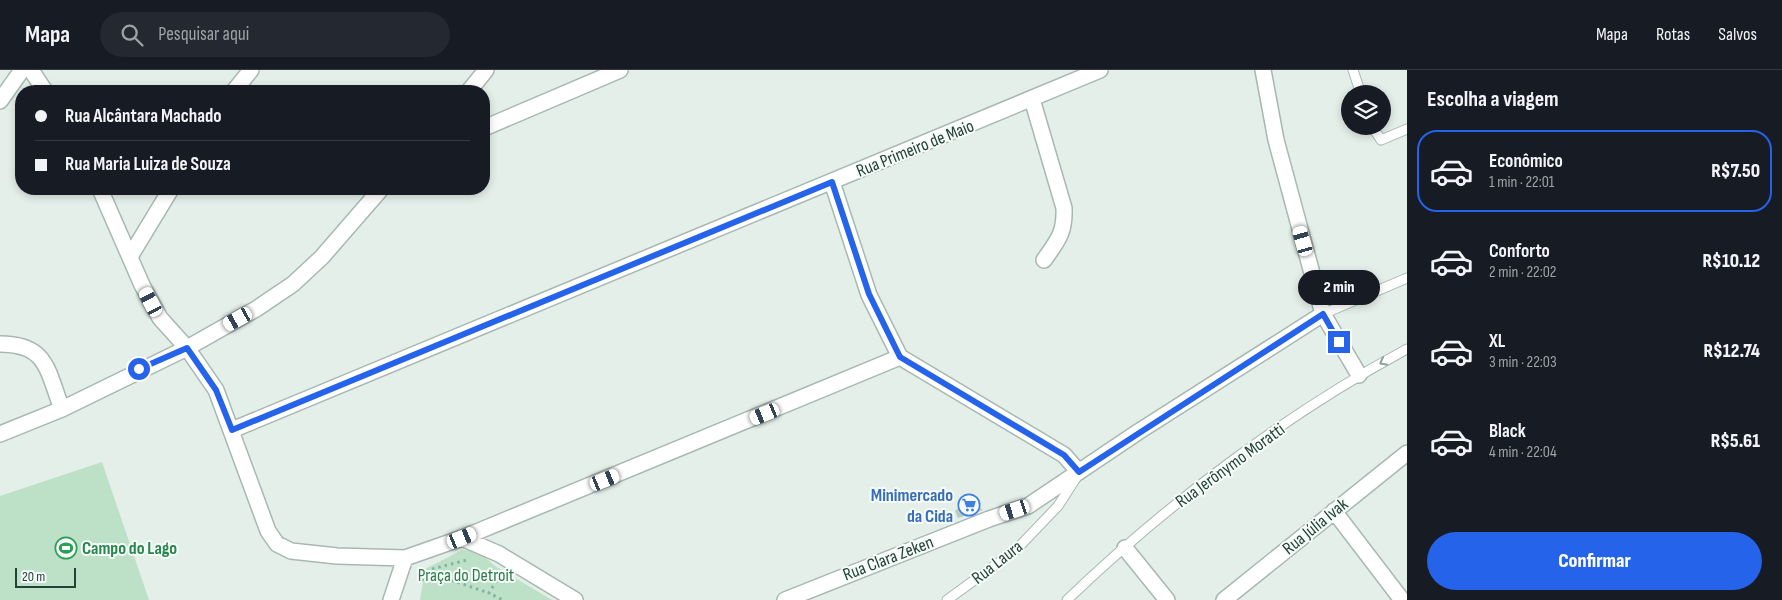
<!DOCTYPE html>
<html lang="pt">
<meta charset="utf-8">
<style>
:root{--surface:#171b24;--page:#242831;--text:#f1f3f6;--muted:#9ea1a6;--line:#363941;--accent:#2563eb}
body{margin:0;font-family:"Sofia Sans Condensed",sans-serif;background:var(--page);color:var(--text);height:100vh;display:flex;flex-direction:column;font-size:19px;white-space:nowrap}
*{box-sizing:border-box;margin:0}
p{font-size:16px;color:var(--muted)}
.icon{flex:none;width:28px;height:28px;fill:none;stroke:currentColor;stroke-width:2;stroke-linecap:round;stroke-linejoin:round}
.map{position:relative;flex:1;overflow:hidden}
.side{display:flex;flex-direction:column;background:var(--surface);width:375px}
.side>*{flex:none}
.guide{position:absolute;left:15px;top:15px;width:475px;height:110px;border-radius:20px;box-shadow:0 2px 8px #0003;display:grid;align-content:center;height:110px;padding:0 20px;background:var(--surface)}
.fabs{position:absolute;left:1341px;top:15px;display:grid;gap:10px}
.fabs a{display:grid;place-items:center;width:50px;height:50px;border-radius:50%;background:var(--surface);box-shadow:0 2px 8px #0003;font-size:25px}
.scale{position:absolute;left:15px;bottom:12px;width:61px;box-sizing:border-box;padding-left:5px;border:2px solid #22423a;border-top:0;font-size:14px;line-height:18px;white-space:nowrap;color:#22423a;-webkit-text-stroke:4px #f6fbf8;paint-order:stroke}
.end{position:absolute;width:22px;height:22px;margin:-11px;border:6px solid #2563eb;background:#fff;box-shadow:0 0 0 2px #fff}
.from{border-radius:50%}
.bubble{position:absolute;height:35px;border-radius:18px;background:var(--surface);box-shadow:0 2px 8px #0003;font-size:16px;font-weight:800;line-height:35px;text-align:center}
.car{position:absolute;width:15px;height:30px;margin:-15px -8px;border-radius:6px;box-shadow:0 0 4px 1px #0007;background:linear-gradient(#fff 24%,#345 0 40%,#fff 0 76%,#345 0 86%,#fff 0)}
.guide b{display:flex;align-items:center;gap:18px;height:48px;font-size:19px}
.guide b+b{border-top:1px solid var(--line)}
.guide i{width:12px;height:12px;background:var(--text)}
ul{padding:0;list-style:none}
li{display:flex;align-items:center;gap:15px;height:82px;margin:0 10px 8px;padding:0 10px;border:2px solid transparent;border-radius:20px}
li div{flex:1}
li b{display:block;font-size:19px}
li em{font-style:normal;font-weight:800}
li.current{border-color:var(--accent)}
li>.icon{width:45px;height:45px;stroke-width:1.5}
h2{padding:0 20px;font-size:22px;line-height:60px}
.action{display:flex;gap:10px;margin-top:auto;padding:10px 20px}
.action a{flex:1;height:58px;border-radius:30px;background:var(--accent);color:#fff;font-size:20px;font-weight:800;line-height:58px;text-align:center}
header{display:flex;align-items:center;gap:30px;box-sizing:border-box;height:70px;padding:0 25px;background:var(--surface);border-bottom:1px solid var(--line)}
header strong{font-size:24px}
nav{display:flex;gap:28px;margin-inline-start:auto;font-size:18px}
.search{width:350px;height:45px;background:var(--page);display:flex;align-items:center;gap:12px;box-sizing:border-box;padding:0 18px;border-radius:28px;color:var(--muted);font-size:19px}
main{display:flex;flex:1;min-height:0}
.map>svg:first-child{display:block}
.green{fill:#bde1c6}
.building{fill:#bacac3}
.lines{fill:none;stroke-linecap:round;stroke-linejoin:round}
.lane-casing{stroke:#a7b8b2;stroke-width:11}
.street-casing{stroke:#a7b8b2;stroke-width:18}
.secondary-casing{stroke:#a2bbb2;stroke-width:18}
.path{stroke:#83b4a5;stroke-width:3;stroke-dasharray:2.5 4;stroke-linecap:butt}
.lane{stroke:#fff;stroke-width:9}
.street{stroke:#fff;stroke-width:15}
.secondary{stroke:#fff;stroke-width:15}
.oneway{stroke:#90a09c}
.route{stroke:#2563eb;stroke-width:6}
.labels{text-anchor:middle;stroke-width:4;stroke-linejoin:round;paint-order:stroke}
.street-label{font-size:18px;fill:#22423a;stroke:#f6fbf8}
.shop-label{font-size:18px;font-weight:bold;fill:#366cbe;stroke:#f6fbf8;text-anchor:end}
.leisure-label{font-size:18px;font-weight:bold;fill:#27864d;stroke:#f6fbf8;text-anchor:start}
.park-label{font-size:18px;fill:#297c49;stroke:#f6fbf8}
</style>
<header>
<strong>Mapa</strong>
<div class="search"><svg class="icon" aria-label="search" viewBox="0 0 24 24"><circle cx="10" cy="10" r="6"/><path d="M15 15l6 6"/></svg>Pesquisar aqui</div>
<nav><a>Mapa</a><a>Rotas</a><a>Salvos</a></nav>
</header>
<main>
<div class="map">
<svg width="1407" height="530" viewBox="0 0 1407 530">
<rect width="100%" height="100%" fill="#e5efea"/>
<path class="green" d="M102,392L149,530H0V426Z
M462,480L478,481L495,496L552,530H420L425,499Z"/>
<path class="building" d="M968,430L983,440L958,448L955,441Z"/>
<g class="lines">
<g class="lane-casing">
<path id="lane" d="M1353,0L1361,24
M1372,56L1381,70L1407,59
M1323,244L1407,208
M947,530L1016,480L1058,436L1076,408
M1067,530C1166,435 1286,344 1407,279"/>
</g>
<g class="street-casing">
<path id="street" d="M31,0L45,21
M1263,0L1276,70L1323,244L1359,305
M234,21L251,0
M469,21L486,0
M1032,29L1064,138C1065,163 1058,170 1044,190
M484,58L620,0
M832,112L869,225L900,287L1064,385L1079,402
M100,119L142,215L160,248L187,278L216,320L268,461L277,474L291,481L337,486L405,488L462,468L900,287
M131,185L171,119
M0,274C48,274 47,301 62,339
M232,360L1100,0
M0,364L62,339L187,278L256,239L293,214L322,187L381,119
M1334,441L1402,530
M462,468L499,484L575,530
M1125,478L1167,530
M391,530L405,488
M785,530L989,449L1028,436L1138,362L1323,244
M1224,530L1407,383"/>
</g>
<g class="secondary-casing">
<path id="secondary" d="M0,31L22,0"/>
</g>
<path class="path" d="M432,499L467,490
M500,505L489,523L503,530
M422,511L424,501L489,523"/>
<use href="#lane" class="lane"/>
<use href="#street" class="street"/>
<use href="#secondary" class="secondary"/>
</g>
<defs><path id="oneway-chevron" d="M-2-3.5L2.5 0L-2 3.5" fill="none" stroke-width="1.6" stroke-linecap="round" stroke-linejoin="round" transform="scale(1.25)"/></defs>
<use class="oneway" href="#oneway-chevron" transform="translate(1383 292) rotate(152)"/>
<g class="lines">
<path class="route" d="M139,299L187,278L216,320L232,360L832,112L869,224L900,287L1064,385L1079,402L1323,244L1339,272"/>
</g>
<defs>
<g id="supermarket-ring" transform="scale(1.125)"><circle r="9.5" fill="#f6fbf8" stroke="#3f7fe0" stroke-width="1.5"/><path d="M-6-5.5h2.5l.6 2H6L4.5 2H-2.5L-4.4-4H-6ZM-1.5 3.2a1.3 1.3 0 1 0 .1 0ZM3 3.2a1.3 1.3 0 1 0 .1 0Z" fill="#3f7fe0"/></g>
<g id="stadium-ring" transform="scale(1.125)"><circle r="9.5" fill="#f6fbf8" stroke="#2e9e5b" stroke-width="1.5"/><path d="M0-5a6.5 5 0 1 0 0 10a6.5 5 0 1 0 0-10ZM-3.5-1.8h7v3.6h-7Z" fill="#2e9e5b"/></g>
</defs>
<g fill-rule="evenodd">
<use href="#supermarket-ring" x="969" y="435"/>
<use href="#stadium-ring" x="66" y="478"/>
</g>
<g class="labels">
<g class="street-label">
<text transform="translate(915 78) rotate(-22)" y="6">Rua Primeiro de Maio</text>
<text transform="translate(1230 395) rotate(-36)" y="6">Rua Jerônymo Moratti</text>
<text transform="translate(1315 456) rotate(-39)" y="6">Rua Júlia Ivak</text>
<text transform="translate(888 488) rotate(-21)" y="6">Rua Clara Zeken</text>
<text transform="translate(997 492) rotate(-38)" y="6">Rua Laura</text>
</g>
<g class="shop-label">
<text x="953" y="431">Minimercado<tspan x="953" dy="21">da Cida</tspan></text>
</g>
<g class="leisure-label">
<text x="82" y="484">Campo do Lago</text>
</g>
<g class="park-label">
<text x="466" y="511">Praça do Detroit</text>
</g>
</g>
</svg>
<div class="fabs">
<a><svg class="icon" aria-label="layers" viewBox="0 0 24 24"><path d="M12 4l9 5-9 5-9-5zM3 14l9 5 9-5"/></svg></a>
</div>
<div class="scale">20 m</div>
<i class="end from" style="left:139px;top:299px"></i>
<i class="end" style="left:1339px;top:272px"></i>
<div class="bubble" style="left:1298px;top:200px;width:82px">2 min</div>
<i class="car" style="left:1303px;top:171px;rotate:344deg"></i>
<i class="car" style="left:151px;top:232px;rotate:332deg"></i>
<i class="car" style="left:238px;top:249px;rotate:241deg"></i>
<i class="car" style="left:765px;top:344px;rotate:248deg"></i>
<i class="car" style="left:605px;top:410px;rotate:68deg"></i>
<i class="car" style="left:1015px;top:440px;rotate:252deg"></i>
<i class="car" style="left:462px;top:468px;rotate:68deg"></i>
<div class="guide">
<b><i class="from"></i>Rua Alcântara Machado</b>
<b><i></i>Rua Maria Luiza de Souza</b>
</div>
</div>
<section class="side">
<h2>Escolha a viagem</h2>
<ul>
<li class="current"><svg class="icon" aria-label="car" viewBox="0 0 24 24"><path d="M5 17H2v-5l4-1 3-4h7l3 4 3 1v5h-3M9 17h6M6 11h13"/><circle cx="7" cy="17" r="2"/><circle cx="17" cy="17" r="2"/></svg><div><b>Econômico</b><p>1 min · 22:01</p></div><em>R$7.50</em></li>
<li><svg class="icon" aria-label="car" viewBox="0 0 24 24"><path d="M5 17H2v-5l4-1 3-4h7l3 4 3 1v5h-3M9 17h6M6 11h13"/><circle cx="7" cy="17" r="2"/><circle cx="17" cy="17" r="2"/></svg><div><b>Conforto</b><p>2 min · 22:02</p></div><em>R$10.12</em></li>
<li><svg class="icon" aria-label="car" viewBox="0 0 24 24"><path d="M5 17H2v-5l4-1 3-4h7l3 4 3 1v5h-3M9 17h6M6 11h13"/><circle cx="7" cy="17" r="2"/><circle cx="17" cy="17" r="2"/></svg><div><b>XL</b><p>3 min · 22:03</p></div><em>R$12.74</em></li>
<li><svg class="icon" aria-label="car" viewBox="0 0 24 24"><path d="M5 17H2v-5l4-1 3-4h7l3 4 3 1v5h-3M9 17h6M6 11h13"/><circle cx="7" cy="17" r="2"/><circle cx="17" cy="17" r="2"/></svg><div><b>Black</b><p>4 min · 22:04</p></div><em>R$5.61</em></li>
</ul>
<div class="action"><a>Confirmar</a></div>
</section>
</main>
